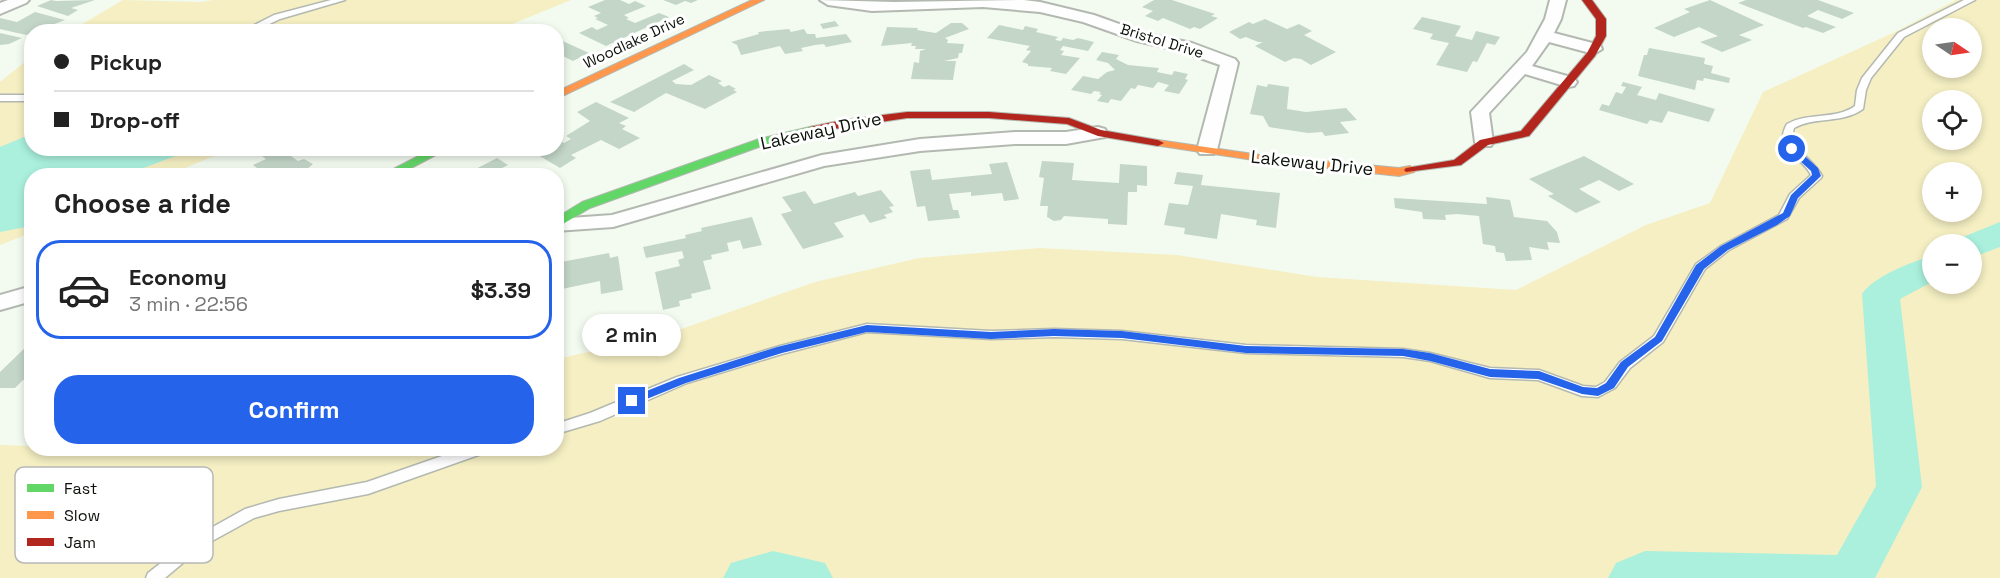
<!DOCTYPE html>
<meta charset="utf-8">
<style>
:root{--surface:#fff;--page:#f2f2f2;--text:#222;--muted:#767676;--line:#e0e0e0;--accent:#2563eb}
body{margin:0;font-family:"Space Grotesk",sans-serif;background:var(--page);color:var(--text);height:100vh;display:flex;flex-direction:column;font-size:22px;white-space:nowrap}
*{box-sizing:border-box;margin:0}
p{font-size:20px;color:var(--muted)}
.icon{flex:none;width:33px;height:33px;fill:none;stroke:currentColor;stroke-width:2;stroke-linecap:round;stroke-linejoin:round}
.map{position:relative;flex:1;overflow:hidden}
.side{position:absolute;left:24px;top:168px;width:540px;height:288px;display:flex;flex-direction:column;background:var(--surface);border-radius:24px;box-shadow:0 3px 9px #0003}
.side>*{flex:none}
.hud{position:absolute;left:24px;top:24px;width:540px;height:132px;border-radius:24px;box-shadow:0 3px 9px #0003;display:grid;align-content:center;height:132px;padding:0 30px;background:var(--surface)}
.needle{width:39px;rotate:103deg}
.fabs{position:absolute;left:1922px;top:18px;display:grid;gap:12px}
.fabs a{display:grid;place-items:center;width:60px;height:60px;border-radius:50%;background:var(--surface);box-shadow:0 3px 9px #0003;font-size:30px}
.end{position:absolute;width:27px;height:27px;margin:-14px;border:8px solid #2563eb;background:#fff;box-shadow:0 0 0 3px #fff}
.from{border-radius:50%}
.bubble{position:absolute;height:42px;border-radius:21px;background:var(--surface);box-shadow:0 3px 9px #0003;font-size:20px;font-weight:700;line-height:42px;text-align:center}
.hud b{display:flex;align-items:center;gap:21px;height:57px;font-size:22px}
.hud b+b{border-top:2px solid var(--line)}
.hud i{width:15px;height:15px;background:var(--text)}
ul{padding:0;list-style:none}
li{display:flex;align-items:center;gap:18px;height:99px;margin:0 12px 9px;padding:0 18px;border:3px solid transparent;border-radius:24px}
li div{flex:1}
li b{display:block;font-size:22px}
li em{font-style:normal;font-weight:700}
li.current{border-color:var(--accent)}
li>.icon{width:54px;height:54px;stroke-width:1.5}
h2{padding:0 30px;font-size:27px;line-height:72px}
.primary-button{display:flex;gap:12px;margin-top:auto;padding:12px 30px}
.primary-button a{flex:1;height:69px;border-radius:24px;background:var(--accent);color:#fff;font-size:24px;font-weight:700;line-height:69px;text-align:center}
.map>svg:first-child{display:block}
.green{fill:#f5efc3;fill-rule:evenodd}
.water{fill:#aaf0dd}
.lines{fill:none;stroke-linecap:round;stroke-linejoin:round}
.river{fill:#aaf0dd;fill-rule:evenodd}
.building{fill:#c3d6c8}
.lane-casing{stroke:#b3b9b1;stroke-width:3}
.street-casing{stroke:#b3b9b1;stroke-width:4}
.fast-casing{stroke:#b3b9b1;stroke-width:2}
.slow-casing{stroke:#b3b9b1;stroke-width:2}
.jam-casing{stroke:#b3b9b1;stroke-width:2}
.lane{fill:#fdfefd;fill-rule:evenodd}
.street{fill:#fdfefd;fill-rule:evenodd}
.fast{fill:#63d668;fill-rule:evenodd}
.slow{fill:#ff974d;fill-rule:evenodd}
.jam{fill:#b3261e;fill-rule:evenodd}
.route{fill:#2563eb}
.labels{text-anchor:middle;stroke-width:6;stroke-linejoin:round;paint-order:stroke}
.far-street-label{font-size:15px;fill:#0d110b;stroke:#fff}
.street-label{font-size:18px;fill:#0d110b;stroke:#fff}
.key{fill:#fff;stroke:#b6b8b6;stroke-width:1.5}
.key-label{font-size:16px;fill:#0d110b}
</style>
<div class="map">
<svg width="2000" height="578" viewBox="0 0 2000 578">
<rect width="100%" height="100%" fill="#f3fbf0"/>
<path class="green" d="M123,0L200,2L213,0H571L495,31L69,32Z
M1956,0H2000V578H0V445L31,446L32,448H556L557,359L664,335L815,282L919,258L1039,248L1177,255L1317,277L1516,290L1646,225L1710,203L1763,92L1895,32ZM1932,28H1971V68H1932ZM1932,100H1971V140H1932ZM1932,172H1971V212H1932ZM1932,244H1971V284H1932Z
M31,57L32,148L231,149L168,175L32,176L31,233L0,245V82Z"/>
<path class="water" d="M31,134L32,148L194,149L125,175L32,176L31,226L0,232V147Z"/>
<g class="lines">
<path class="river" d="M2000,222V247L1971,258V244H1955L1958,239Z
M1932,256V282L1900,299L1922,487L1875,578H1608L1616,563L1645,551L1837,555L1876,486L1862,294C1873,277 1913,261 1932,256Z
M773,551L825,563L833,578H723L731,563Z"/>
</g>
<path class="building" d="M51,0L56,1L95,0L71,8L78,10L68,16L37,6Z
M605,0H620L629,4L635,1L646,6L624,15L629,18L626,19L635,23L659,13L669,17L606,46L579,33L592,27L597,30L608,25L595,19L598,18L594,16L601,13L588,7Z
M663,0H698L691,3L685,1L676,5Z
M1154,0H1172L1215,14L1211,16L1218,18L1200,29L1194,27L1190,29L1163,18L1158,21L1145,16L1153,11L1142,7Z
M1710,0L1764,25L1739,35L1752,40L1722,52L1700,42L1718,36L1699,27L1674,37L1654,28L1690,12L1684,9Z
M1746,0H1818L1854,13L1842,19L1818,10L1807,16L1836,27L1823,33L1806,27L1803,28L1738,3Z
M35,12L65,20L26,35L0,29V18L17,22Z
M1422,17L1461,26L1455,36L1472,40L1476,31L1500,37L1495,45L1487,43L1477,62L1473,61L1467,72L1436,65L1449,43L1430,39L1433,34L1413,29Z
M1265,19L1287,29L1299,24L1312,31L1304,35L1336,52L1311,65L1301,59L1294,58L1285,62L1255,46L1263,42H1258L1246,37L1240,39L1229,32L1249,22L1253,24Z
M835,21L839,26L823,29L820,24Z
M951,23H962L969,29L945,38L948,40L947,43L964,44L962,53H959L958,58L944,61H956L953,80L911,79L914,62L919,63L920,51L926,49H915L916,46H911L912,43L881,46L887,27L918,28L917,30L936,33Z
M999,25L1023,30L1025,26L1038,29L1036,32L1058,37L1055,40L1061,41L1063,38L1073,40L1078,38L1094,42L1088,51L1063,46L1060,50L1064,51L1061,55L1080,58L1066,74L1050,71L1052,68L1028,66V64L1022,62L1031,51L1026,50L1030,46L987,38Z
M789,29L791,32L804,29L807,34H815L816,38L846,34L852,42L826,47L824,44L815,45L801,48L803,51L785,54L780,46L741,55L737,45L731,42L759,34L758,32Z
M0,33L22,38L9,44L0,45Z
M556,38L589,53L573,61L561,55L556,57Z
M1649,48L1705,58L1704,64L1713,66L1711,73L1730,78L1729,83L1704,78L1703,81L1697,80L1695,90L1638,76L1644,55H1647Z
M1102,52L1119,55L1116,59L1128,65L1159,68L1157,72L1172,75L1174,71L1188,74L1185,79L1188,80L1179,94L1164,91L1169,85L1158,82L1153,88L1138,85L1135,89L1131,88L1121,101L1111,99L1108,103L1097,101L1102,95L1099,94L1101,92L1094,91L1091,94L1071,90L1083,76L1098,79L1107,72L1115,70L1108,63L1096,60Z
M684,64L694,70L672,81L676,84L691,85L709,75L722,81L718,83L724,87L729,85L736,89L733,90L737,92L705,109L666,93L634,112L610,102Z
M1623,82L1642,87L1637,95L1656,100L1659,93L1715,109L1709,122L1668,111L1662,123L1650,120L1647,124L1599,110L1602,104L1609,106L1616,92L1622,94L1626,87L1621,86Z
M1268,84L1289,87L1287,109L1306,112L1346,108L1357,120L1340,122L1349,133L1325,136L1322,132L1308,133L1269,127L1263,116L1250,114L1257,85L1267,87Z
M596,102L629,118L619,123L626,126L622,129L640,138L619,149L601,140L571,155L576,158L560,168L526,148H556V139L564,143L571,139L566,136L590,121L577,112Z
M251,148H280L298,161L304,159L313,164L299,176H267L253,165L266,159Z
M1584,156L1634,184L1619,191L1599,180L1579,189L1601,202L1576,213L1548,196L1554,194L1529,179Z
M497,158L508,165L486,176H453L461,171L466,174Z
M1042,161L1074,163L1072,180L1119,183L1120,164L1147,166V186L1137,185V192H1128L1127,225L1108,224V219L1064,216L1061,220L1054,221L1047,217L1048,206H1040L1044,178L1039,177Z
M1007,162L1019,199L1004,201L1002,193L971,196V192L949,194L953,210H958L960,218L928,221L925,206L917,207L910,171L930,169L932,180L992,174L989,164Z
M1177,172L1203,175L1201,185L1280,193L1276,228L1256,225L1257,220L1221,214L1217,239L1184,234L1185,228L1164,225L1169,203L1188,205L1193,186L1174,184Z
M881,190L894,206L889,207L893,212L884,215L887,218L870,223L864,214L834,223L844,237L803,249L781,214L792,211L782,197L805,191L814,204L855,192L858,196Z
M1486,197L1510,200L1514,217L1547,221L1557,232L1560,243L1547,242L1549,250L1529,247L1532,260L1506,261L1504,253L1496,252L1495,246L1483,244L1479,216L1457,214L1445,215L1446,220L1423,219L1422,212L1395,208L1394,198L1487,204Z
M752,217L762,245L743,249L740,240L727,243L729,251L711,255L712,259L703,261L711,289L691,294L692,298L679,301L680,306L663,310L655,272L680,266L678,260L684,258L682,251L646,258L643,247L686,238L685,235L702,231L701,228Z
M609,253L610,258L618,256L623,290L601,294L600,281L562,289L563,317L556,319V269L561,268V262Z
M32,341V380H23L15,388H0V372Z"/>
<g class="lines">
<g class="lane-casing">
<path id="lane" d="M331,0H345L280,19L253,32H241L274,15Z
M1964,0H1975L1904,37L1871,78L1866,90L1863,109C1842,124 1816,116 1794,128C1787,148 1814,159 1822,176L1821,178L1799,198L1787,219L1729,250L1705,269L1663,342L1630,368L1615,388L1598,397L1582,396L1538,380L1490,378L1430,361L1403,357L1246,353L1122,339L1054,337L991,339L867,332L782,354L687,383L600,421L556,434V424L590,413L677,377L780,346L867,324L991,331L1054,329L1122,331L1246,345L1403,349L1430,353L1490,368L1539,370L1583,386L1596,387L1605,382L1620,362L1654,336L1696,264L1721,246L1779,215L1790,194L1811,175C1802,156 1772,150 1787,124C1808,112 1836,120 1855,106L1857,90L1862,78L1898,33Z
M0,95H32V101H0Z
M465,448H489L487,452L368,494L279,511L254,518L203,546L165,578H146L148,573L193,538L245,509L279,499L367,482Z"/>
</g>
<g class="street-casing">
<path id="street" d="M8,0H29L26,3L0,14V3Z
M820,0L894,2L1024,0L1040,2L1094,15L1147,34L1192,43L1235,59L1238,63L1217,150L1214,154H1200L1197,150L1220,65L1180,51L1137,41L1083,22L1040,12L983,7L872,11L828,5Z
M1550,0H1566L1561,19L1554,33L1600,45L1602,49L1594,54L1549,42L1532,66L1574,78L1577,82L1574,86L1568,87L1525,74L1489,113L1493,142L1491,146H1477L1475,142L1471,112L1527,52L1545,19Z
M1098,127L1105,129L1107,133L1105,137L1066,144H1015L920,151L824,166L613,227L556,231V219L612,215L822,155L920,139L1015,132H1066Z
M32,286V301L0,310V295Z"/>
</g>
<g class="fast-casing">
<path id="fast" d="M814,126L818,127V131L767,144L590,208L556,228V218L582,202L759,139Z
M434,148H449L396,176H380Z"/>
</g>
<g class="slow-casing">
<path id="slow" d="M752,0H764L556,99V92Z
M1158,140L1260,155L1399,168L1410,166L1416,170L1414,172L1399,176L1260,161L1154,145V141Z"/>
</g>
<g class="jam-casing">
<path id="jam" d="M1582,0H1592L1606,19V36L1595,56L1529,136L1488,145L1461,165L1406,172L1404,170L1406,168L1454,160L1480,140L1521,131L1587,53L1596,36V19Z
M907,112H989L1069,118L1101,130L1158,140L1164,143L1158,146L1098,136L1067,124L989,118H907L814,132L808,129L810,127L843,120Z"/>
</g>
<use href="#lane" class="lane"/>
<use href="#street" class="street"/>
<use href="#fast" class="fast"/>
<use href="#slow" class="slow"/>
<use href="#jam" class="jam"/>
</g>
<path class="route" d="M1789,147H1795L1818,168L1821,176L1798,198L1790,216L1777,225L1728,250L1704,269L1662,341L1628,367L1614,388L1598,396L1582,394L1538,379L1490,377L1430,361L1403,356L1246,353L1122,338L1054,336L991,339L867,332L782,353L686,383L632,405L627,401L629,398L679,378L777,347L867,325L991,332L1054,329L1122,331L1246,346L1403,349L1430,353L1490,369L1539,371L1583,387L1597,388L1606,383L1621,362L1655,337L1696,265L1721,246L1783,213L1791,195L1812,175L1811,171L1789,151Z"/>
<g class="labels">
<g class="far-street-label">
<text transform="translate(634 41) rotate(-25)" y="5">Woodlake Drive</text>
<text transform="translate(1162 41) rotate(17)" y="5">Bristol Drive</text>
</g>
<g class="street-label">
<text transform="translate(821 131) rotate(-12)" y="6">Lakeway Drive</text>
<text transform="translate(1312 163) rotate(6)" y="6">Lakeway Drive</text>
</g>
</g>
<rect x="15" y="467" width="198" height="96" rx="9" class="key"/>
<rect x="27" y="484" width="27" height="8" fill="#63d668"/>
<rect x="27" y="511" width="27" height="8" fill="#ff974d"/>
<rect x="27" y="538" width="27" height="8" fill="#b3261e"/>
<g class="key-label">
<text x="64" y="494">Fast</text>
<text x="64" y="521">Slow</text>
<text x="64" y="548">Jam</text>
</g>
</svg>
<div class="fabs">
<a><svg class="needle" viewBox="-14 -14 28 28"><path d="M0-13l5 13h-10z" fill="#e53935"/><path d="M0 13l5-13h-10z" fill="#767676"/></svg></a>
<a><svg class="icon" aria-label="locate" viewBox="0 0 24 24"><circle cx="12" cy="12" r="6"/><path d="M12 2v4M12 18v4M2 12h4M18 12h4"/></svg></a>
<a>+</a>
<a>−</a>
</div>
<i class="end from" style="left:1792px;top:149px"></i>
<i class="end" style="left:632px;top:401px"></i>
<div class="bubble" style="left:582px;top:314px;width:99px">2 min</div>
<div class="hud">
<b><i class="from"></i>Pickup</b>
<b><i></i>Drop-off</b>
</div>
<section class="side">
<h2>Choose a ride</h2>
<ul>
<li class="current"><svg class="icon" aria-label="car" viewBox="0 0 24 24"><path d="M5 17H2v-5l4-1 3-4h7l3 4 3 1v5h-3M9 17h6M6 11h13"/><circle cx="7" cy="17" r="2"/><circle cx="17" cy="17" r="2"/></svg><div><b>Economy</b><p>3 min · 22:56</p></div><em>$3.39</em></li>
</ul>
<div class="primary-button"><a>Confirm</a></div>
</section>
</div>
